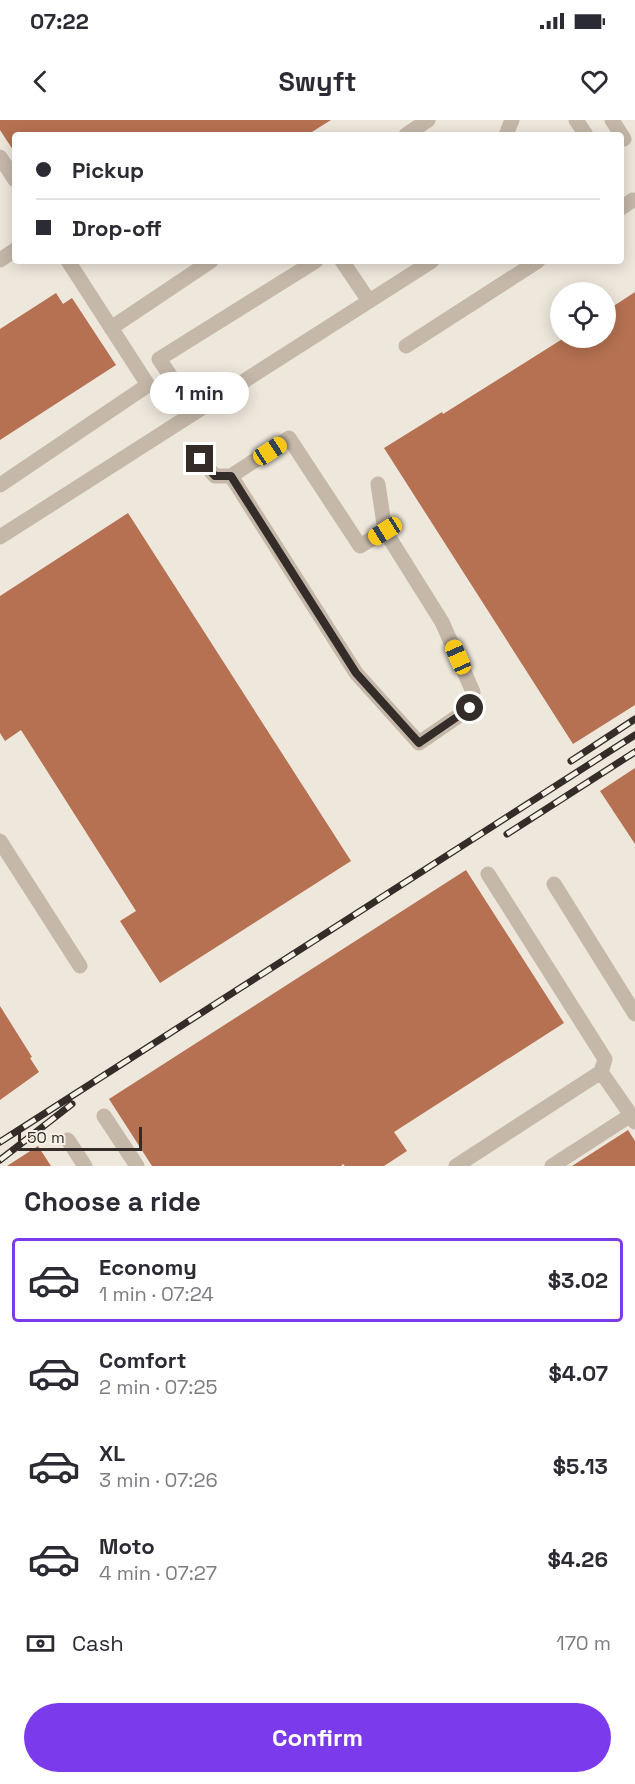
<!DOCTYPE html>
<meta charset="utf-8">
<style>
:root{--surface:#fff;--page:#f2f2f3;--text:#2b2b33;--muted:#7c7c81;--line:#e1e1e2;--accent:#7c3aed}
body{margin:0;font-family:"Space Grotesk",sans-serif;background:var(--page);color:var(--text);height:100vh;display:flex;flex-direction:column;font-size:22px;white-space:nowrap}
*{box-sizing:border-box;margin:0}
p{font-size:20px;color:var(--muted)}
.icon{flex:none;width:33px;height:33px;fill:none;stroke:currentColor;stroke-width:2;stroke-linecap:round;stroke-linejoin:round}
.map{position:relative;height:1046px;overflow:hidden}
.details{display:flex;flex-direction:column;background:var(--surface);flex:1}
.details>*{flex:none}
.top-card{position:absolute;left:12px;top:12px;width:612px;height:132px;border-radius:6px;box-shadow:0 3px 15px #0003;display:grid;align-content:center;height:132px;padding:0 24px;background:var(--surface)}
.fabs{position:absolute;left:550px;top:162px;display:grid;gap:12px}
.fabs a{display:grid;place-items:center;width:66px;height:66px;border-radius:50%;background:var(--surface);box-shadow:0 3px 15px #0003;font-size:30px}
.scale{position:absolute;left:18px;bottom:15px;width:124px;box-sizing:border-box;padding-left:6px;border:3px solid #332c28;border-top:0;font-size:16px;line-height:21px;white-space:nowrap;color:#332c28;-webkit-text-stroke:4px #f7f1e7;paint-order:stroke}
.end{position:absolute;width:27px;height:27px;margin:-14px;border:8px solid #332c28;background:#fff;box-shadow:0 0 0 3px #fff}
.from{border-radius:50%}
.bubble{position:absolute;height:42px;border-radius:21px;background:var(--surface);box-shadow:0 3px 15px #0003;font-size:20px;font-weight:700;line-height:42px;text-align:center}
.car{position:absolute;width:18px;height:36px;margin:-18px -9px;border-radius:8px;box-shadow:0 0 4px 2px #0007;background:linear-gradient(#f5c518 24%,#345 0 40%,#f5c518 0 76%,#345 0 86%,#f5c518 0)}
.top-card b{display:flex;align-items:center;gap:21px;height:57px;font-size:22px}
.top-card b+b{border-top:2px solid var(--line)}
.top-card i{width:15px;height:15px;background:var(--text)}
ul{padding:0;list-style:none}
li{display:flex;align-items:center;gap:18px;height:84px;margin:0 12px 9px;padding:0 12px;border:3px solid transparent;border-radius:6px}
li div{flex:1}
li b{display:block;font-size:22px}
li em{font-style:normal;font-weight:700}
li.selected{border-color:var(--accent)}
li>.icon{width:54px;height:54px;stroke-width:1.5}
h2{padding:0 24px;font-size:27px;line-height:72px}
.pay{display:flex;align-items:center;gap:15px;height:66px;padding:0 24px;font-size:22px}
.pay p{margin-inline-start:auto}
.action{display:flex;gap:12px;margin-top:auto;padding:12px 24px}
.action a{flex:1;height:69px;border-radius:36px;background:var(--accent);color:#fff;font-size:24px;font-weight:700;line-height:69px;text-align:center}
.status{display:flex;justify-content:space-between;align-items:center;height:42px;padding:0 30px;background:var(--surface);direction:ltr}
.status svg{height:16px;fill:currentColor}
header{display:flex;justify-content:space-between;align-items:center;height:78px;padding:0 24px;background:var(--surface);font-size:27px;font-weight:700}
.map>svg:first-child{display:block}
.building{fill:#b67152}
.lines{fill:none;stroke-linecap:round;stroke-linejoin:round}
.minor{stroke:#c5b8a9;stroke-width:15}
.rail-casing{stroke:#332c28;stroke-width:7}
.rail{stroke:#f7f1e7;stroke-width:4.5;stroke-dasharray:14;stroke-linecap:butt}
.route{stroke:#332c28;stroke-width:8}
</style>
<div class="status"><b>07:22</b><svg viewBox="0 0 49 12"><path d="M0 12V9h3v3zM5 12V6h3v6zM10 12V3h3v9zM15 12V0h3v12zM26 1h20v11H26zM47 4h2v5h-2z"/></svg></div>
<header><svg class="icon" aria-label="back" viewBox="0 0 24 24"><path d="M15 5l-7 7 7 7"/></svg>Swyft<svg class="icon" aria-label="heart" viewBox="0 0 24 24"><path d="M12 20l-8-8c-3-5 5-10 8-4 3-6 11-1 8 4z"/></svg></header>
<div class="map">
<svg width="635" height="1046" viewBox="0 0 635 1046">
<rect width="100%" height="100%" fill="#eee7dc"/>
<path class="building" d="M0,0H331L307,15H15V33L0,10Z
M635,172V585L573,624L384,328L442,292L443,294L564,218H606V191Z
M56,173L63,184L72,178L116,245L0,320V209Z
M128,393L351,741L160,863L120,801L136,791L21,610L5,621L0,613V476Z
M635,648V724L600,671Z
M466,750L564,903L394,1012L407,1031L384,1046H345L343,1044L341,1046H152L109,979Z
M0,886L32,937L30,938L39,952L0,980Z
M628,1010L635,1021V1046H572Z
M38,1026L51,1046H7Z"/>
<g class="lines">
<path class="minor" d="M576,0L586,15
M612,0L624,19
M406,15L428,0
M506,15L512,0
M0,37L15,60
M621,88L633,80
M0,140L15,130
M342,141L369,181
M111,208L211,141
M406,226L538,141
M195,292L159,239L316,141
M200,339L215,356H231L356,553L419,623L470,588L473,572L442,502L385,411L378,364
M231,356L289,318L360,426L385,411
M0,365L148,265L68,141
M0,417L432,141
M0,721L80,846
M554,764L635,894
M601,952L631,995
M104,996L137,1046
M68,1020L85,1046
M456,1046L601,952L605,939L488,754
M552,1046L631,995L635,1002"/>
<g class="rail-casing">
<path id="rail" d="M571,641L635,599
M507,714L635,632
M0,1022L635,615
M0,1040L72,984"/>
</g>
<use href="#rail" class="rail"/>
</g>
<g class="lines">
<path class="route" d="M200,339L215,356H231L356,553L419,623L470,588"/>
</g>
</svg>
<div class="fabs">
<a><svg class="icon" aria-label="locate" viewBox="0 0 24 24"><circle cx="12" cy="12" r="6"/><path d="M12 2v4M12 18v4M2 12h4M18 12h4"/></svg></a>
</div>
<div class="scale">50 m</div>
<i class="end from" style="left:470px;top:588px"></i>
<i class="end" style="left:200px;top:339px"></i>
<div class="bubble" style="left:150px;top:252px;width:99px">1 min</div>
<i class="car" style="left:270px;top:331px;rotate:57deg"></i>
<i class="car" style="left:385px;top:411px;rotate:238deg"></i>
<i class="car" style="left:458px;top:537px;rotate:336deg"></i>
<div class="top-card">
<b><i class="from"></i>Pickup</b>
<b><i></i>Drop-off</b>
</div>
</div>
<section class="details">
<h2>Choose a ride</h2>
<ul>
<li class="selected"><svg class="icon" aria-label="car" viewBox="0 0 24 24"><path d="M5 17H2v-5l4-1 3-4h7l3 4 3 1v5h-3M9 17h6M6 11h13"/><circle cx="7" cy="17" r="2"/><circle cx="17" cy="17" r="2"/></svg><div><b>Economy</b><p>1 min · 07:24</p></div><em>$3.02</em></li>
<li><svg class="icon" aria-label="car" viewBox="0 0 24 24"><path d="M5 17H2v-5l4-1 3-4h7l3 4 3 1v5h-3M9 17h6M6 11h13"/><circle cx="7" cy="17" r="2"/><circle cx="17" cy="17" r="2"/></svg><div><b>Comfort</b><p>2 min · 07:25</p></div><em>$4.07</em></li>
<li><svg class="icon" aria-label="car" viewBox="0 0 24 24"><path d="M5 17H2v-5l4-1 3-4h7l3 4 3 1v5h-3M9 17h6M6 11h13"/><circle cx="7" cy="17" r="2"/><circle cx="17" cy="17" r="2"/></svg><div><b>XL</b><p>3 min · 07:26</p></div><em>$5.13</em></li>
<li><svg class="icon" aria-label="car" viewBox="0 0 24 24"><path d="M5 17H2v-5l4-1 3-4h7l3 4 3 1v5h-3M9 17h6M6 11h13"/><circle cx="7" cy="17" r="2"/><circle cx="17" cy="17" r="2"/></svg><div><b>Moto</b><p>4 min · 07:27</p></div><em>$4.26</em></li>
</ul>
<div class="pay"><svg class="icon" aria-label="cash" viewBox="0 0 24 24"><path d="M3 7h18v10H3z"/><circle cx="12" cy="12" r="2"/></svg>Cash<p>170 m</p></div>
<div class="action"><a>Confirm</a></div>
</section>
